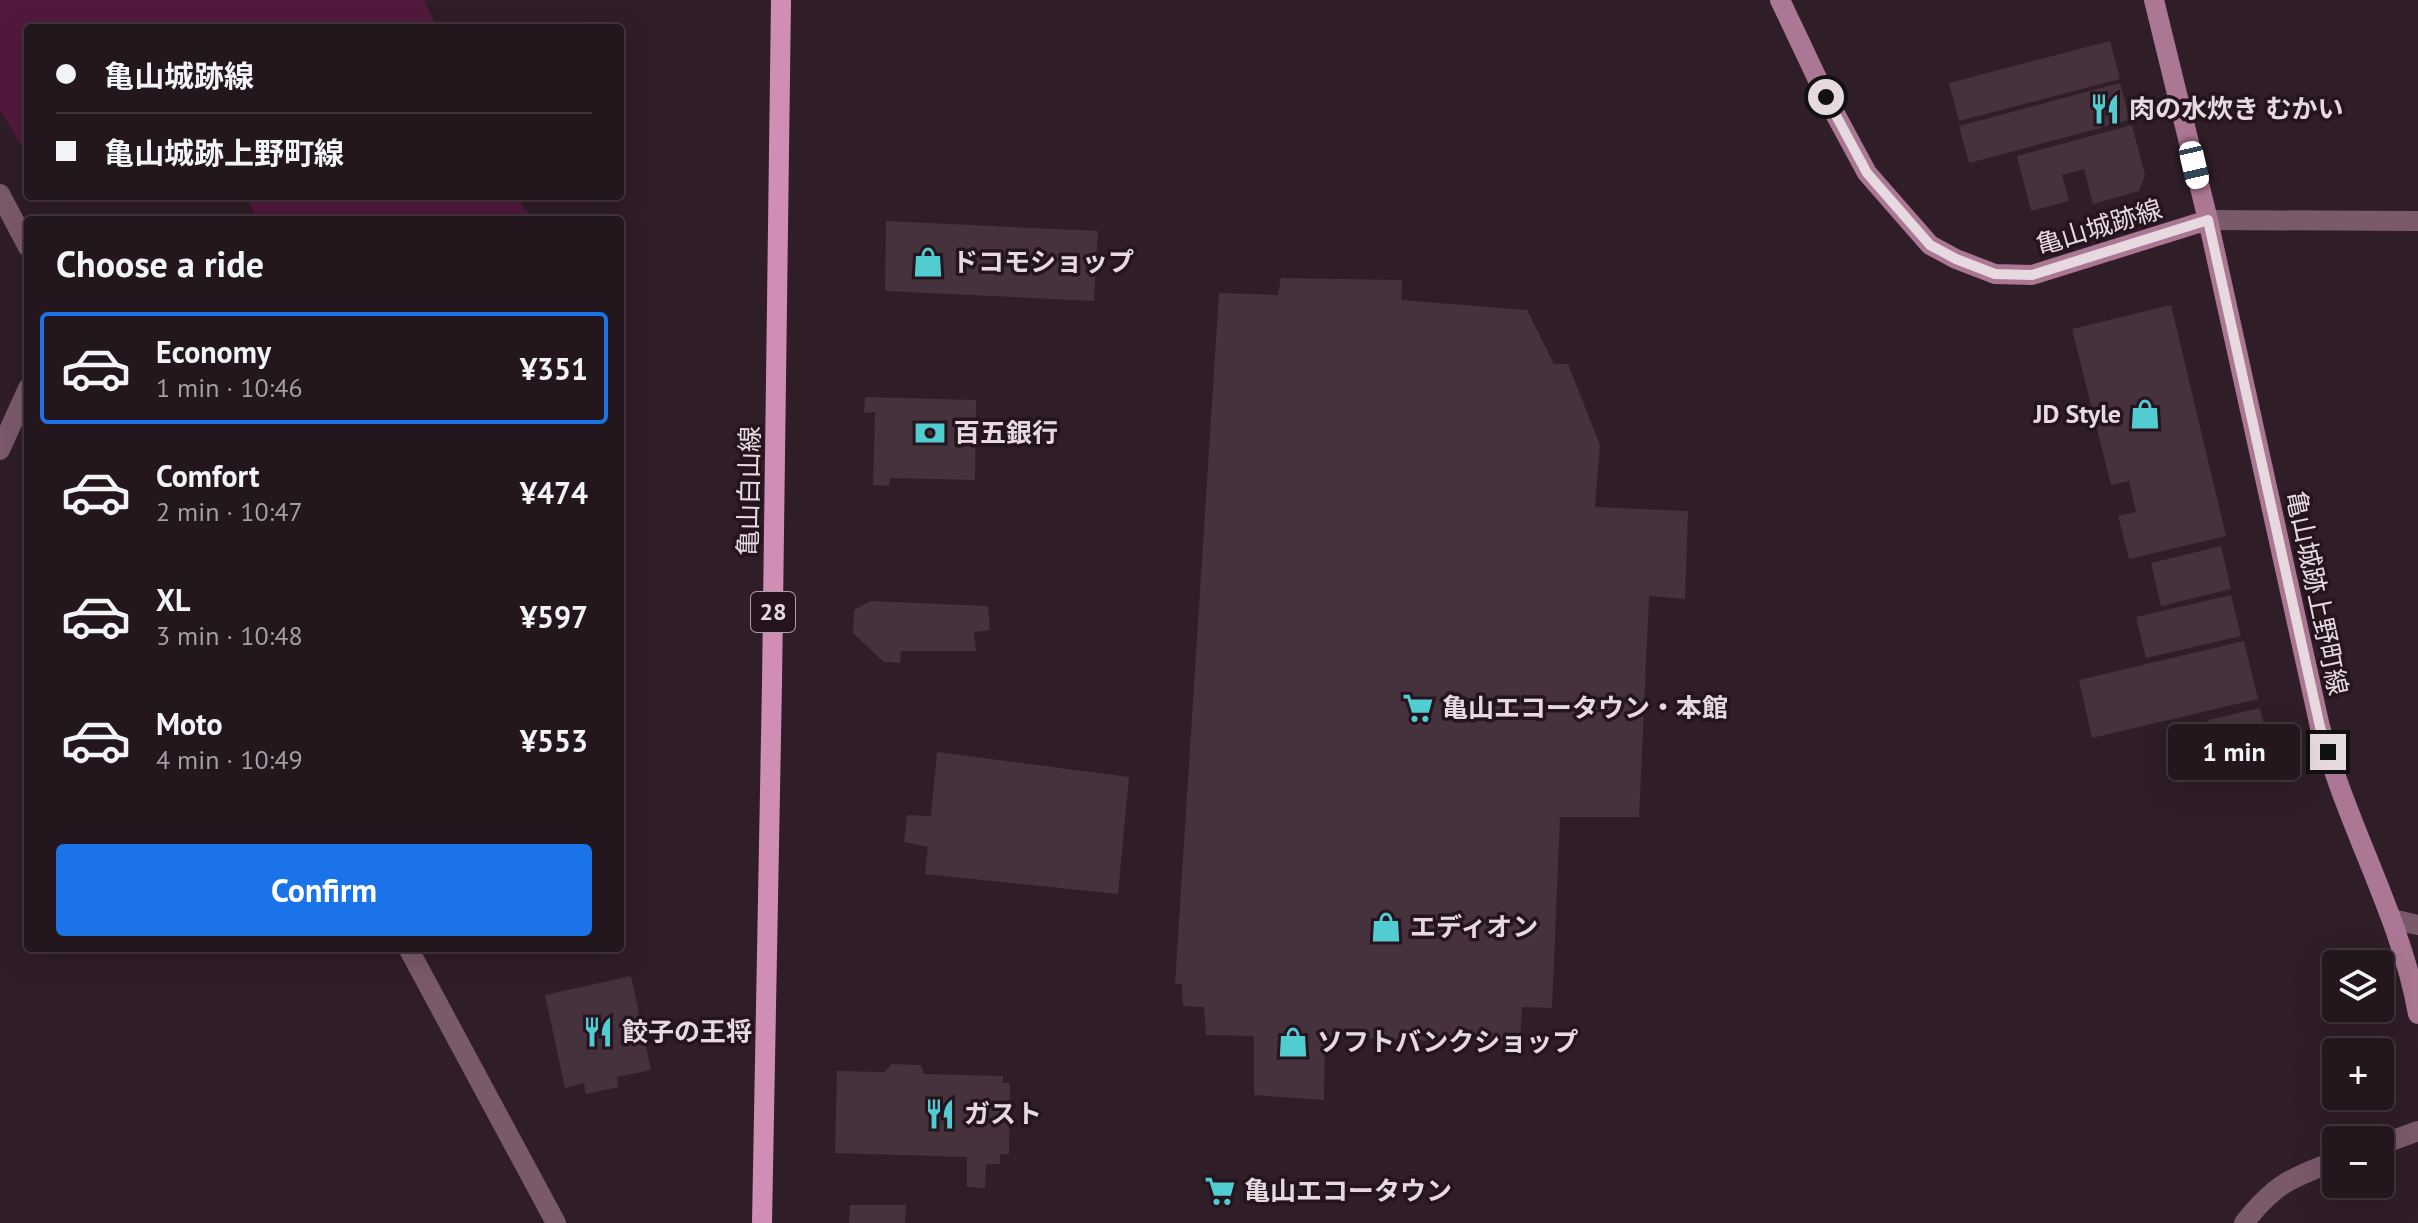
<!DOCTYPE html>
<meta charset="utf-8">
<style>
:root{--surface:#23161d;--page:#2b1f26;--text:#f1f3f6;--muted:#a39fa4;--line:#40353b;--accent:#1a73e8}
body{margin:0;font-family:"PT Sans","Noto Sans JP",sans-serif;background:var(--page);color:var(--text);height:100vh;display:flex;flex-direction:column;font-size:30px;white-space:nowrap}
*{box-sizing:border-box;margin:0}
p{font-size:26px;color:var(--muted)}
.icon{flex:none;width:44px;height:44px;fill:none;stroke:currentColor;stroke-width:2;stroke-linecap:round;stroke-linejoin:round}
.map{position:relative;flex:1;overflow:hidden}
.details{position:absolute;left:24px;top:216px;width:600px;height:736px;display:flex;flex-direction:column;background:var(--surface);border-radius:8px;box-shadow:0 8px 32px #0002,0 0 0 2px var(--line)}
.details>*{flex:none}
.banner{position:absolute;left:24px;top:24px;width:600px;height:176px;border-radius:8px;box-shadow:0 8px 32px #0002,0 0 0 2px var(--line);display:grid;align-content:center;height:176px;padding:0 32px;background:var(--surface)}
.controls{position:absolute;left:2322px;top:950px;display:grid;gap:16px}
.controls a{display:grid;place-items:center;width:72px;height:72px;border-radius:8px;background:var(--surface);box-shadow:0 8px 32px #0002,0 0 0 2px var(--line);font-size:40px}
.end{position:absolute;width:36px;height:36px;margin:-18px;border:10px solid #e6d9e0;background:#111;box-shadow:0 0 0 4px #111}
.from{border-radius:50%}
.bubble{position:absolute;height:56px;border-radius:8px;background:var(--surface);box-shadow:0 8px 32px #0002,0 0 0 2px var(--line);font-size:26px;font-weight:800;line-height:56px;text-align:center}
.car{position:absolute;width:24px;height:48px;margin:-24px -12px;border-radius:10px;box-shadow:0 0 6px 2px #0007;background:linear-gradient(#fff 24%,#345 0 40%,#fff 0 76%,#345 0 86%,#fff 0)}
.banner b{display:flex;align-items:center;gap:28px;height:76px;font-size:30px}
.banner b+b{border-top:2px solid var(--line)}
.banner i{width:20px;height:20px;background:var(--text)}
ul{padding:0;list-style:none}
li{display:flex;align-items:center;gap:24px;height:112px;margin:0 16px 12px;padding:0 16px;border:4px solid transparent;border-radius:8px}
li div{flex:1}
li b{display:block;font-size:30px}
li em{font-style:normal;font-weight:800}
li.on{border-color:var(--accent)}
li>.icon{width:72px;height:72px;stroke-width:1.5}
h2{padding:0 32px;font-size:36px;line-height:96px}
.primary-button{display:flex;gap:16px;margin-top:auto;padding:16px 32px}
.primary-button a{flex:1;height:92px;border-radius:8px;background:var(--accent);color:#fff;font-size:32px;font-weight:800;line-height:92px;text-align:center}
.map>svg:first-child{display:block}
.green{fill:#511a3d}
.building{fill:#46323d}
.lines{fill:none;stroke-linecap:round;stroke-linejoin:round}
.minor{stroke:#7a596b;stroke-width:20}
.tertiary{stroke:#7a596b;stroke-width:20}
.secondary{stroke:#ab7794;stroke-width:20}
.primary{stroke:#d18eb4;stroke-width:20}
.route{stroke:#e6d9e0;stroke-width:10}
.labels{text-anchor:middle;stroke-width:7;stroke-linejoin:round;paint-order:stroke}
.shield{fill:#25141e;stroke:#ac9ea6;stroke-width:2}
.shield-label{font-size:24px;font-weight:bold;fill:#e6d9e0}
.poi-label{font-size:26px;font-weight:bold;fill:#e6d9e0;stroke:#25141e;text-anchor:start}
.street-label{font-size:26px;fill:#e6d9e0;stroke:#25141e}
</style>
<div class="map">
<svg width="2418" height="1223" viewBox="0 0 2418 1223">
<rect width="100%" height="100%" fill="#2f1d27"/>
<path class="green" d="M0,0H424L437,28H28V157L0,110Z
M246,196H519L525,210L540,220H257Z"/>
<path class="building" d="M2110,41L2120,79L1959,121L1949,83Z
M2120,83L2130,120L1969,163L1959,126Z
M2132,125L2145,175L2139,191L2093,204L2084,169L2062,175L2069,201L2031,211L2017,156Z
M886,221L1098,231L1094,301L885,291Z
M1281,278L1402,280L1401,300L1527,310L1554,364H1568L1600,445L1595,507L1688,511L1685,599L1649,596L1639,817H1560L1552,1008L1522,1007L1520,1044L1325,1037L1324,1100L1254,1095V1036L1206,1035L1204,1007L1183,1006L1182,984H1175L1219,293L1278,295Z
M2171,305L2226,536L2129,559L2118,516L2136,512L2129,481L2111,485L2072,329Z
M865,397L976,400L975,480L890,478L889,486L873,485L875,412L864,413Z
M2221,546L2231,589L2161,606L2151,563Z
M2231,595L2241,636L2146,658L2136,617Z
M870,601L988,606L990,630L974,632L976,651H901L900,663L884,662L853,633L854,610Z
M2244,641L2258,699L2092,738L2079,680Z
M2260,708L2273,764L2222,776L2208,720Z
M937,752L1129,777L1118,894L925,874L928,847L904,842L907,815L931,816Z
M631,976L651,1070L617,1077L618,1087L586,1094L584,1083L565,1088L545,995Z
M891,1064L921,1065L924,1074L1003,1076V1083H1010L1009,1154H1000V1164H986L985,1188L967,1187V1157L835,1153L837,1071L885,1072Z
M850,1205H906L905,1223H849Z"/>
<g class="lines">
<path class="minor" d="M0,450L28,388
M2392,919L2418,925
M2380,1145L2418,1131
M2244,1223C2275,1184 2290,1178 2336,1161"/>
<path class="tertiary" d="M0,194L28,247
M2208,220L2418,221
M408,948L556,1223"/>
<path class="secondary" d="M1780,0L1826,97L1867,173L1930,245L1956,259L1995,274L2032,275L2208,220
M2154,0L2208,220L2320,727C2328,753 2336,779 2346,804C2372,873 2405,940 2418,1014"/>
<path class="primary" d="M762,1223L772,683L781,0"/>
</g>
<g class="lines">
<path class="route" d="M1826,97L1867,173L1930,245L1956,259L1995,274L2032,275L2208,220L2320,727L2328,752"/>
</g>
<defs>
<g id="restaurant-bare" transform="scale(2.4)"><path d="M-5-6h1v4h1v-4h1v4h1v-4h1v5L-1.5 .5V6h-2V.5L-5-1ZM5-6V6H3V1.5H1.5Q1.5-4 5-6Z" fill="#51ccd1" stroke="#25141e" stroke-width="2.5" paint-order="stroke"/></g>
<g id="shop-bare" transform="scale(2.4)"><path d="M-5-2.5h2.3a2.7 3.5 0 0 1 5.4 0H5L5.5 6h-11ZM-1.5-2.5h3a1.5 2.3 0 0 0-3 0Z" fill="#51ccd1" stroke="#25141e" stroke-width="2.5" paint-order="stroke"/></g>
<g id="bank-bare" transform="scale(2.4)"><path d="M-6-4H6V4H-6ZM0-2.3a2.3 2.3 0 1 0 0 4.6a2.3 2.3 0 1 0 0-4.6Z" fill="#51ccd1" stroke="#25141e" stroke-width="2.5" paint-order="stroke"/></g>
<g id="supermarket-bare" transform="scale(2.4)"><path d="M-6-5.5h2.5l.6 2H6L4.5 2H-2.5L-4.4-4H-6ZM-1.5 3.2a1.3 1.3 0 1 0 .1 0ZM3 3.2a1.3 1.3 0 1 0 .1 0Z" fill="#51ccd1" stroke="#25141e" stroke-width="2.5" paint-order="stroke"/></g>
</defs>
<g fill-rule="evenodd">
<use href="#restaurant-bare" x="2105" y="109"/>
<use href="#shop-bare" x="928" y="262"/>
<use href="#shop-bare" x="2145" y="414"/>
<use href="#bank-bare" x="930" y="433"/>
<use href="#supermarket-bare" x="1418" y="708"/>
<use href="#shop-bare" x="1386" y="927"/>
<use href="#restaurant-bare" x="598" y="1032"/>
<use href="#shop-bare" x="1293" y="1042"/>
<use href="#restaurant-bare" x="940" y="1114"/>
<use href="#supermarket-bare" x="1220" y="1191"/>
</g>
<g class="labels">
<rect class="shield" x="751" y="592" width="44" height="40" rx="6"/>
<g class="shield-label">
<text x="773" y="620">28</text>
</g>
<g class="poi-label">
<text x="2129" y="118">肉の水炊き むかい</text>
<text x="952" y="271">ドコモショップ</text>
<text x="2121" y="423" text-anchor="end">JD Style</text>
<text x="954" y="442">百五銀行</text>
<text x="1442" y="717">亀山エコータウン・本館</text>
<text x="1410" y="936">エディオン</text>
<text x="622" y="1041">餃子の王将</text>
<text x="1317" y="1051">ソフトバンクショップ</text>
<text x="964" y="1123">ガスト</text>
<text x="1244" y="1200">亀山エコータウン</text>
</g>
<g class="street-label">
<text transform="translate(2099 227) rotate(-17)" y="9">亀山城跡線</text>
<text transform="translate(749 491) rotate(-89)" y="9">亀山白山線</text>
<text transform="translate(2317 593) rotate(78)" y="9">亀山城跡上野町線</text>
</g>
</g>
</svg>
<div class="controls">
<a><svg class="icon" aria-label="layers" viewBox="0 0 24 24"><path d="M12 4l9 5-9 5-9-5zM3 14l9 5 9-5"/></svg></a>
<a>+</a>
<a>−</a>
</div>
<i class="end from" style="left:1826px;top:97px"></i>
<i class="end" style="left:2328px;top:752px"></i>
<div class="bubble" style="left:2168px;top:724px;width:132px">1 min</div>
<i class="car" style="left:2194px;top:165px;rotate:167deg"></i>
<div class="banner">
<b><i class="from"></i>亀山城跡線</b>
<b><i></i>亀山城跡上野町線</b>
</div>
<section class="details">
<h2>Choose a ride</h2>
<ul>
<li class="on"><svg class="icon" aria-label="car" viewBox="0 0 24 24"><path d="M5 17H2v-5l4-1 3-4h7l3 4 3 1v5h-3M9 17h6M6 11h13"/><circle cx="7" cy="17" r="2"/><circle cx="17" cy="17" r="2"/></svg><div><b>Economy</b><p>1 min · 10:46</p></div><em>¥351</em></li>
<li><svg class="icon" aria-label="car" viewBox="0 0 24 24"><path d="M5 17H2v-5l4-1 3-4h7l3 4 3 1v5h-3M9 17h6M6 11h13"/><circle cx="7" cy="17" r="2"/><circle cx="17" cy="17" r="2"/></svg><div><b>Comfort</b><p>2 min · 10:47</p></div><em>¥474</em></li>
<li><svg class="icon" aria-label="car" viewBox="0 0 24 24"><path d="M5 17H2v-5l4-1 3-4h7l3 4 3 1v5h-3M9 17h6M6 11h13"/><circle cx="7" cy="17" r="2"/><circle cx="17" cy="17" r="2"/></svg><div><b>XL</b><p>3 min · 10:48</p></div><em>¥597</em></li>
<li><svg class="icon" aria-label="car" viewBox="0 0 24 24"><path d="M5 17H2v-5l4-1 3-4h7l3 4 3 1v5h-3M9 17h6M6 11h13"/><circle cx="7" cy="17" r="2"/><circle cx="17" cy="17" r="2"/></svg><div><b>Moto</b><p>4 min · 10:49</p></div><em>¥553</em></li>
</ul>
<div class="primary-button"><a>Confirm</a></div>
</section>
</div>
